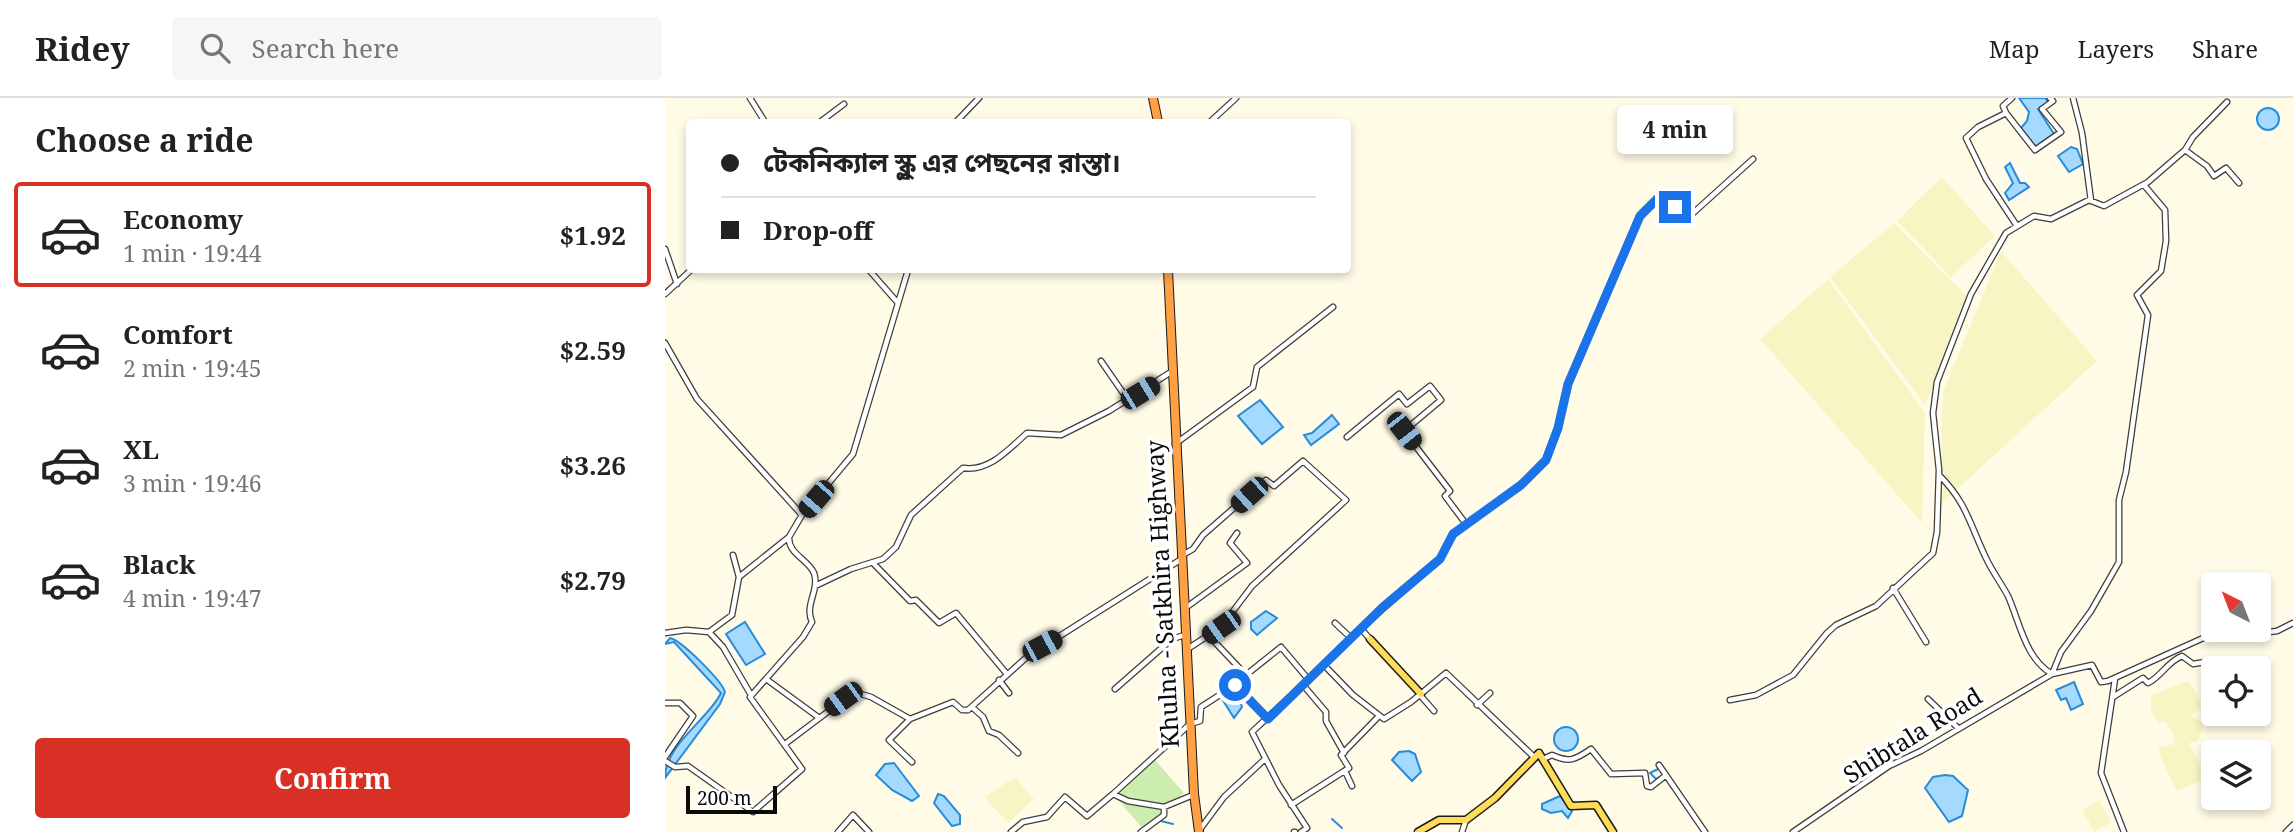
<!DOCTYPE html>
<meta charset="utf-8">
<style>
:root{--surface:#fff;--page:#f6f6f6;--text:#222;--muted:#767676;--line:#e0e0e0;--accent:#d93025}
body{margin:0;font-family:"Noto Serif","Noto Sans Bengali",serif;background:var(--page);color:var(--text);height:100vh;display:flex;flex-direction:column;font-size:26px;white-space:nowrap}
*{box-sizing:border-box;margin:0}
p{font-size:23px;color:var(--muted)}
.icon{flex:none;width:38px;height:38px;fill:none;stroke:currentColor;stroke-width:2;stroke-linecap:round;stroke-linejoin:round}
.map{position:relative;flex:1;overflow:hidden}
.sheet{display:flex;flex-direction:column;background:var(--surface);width:665px}
.sheet>*{flex:none}
.hud{position:absolute;left:21px;top:21px;width:665px;height:154px;border-radius:7px;box-shadow:0 4px 10px #0003;display:grid;align-content:center;height:154px;padding:0 35px;background:var(--surface)}
.needle{width:46px;rotate:318deg}
.controls{position:absolute;left:1536px;top:474px;display:grid;gap:14px}
.controls a{display:grid;place-items:center;width:70px;height:70px;border-radius:7px;background:var(--surface);box-shadow:0 4px 10px #0003;font-size:35px}
.scale{position:absolute;left:21px;bottom:18px;width:91px;box-sizing:border-box;padding-left:7px;border:4px solid #0a0a0a;border-top:0;font-size:19px;line-height:24px;white-space:nowrap;color:#0a0a0a;-webkit-text-stroke:5px #fff;paint-order:stroke}
.end{position:absolute;width:32px;height:32px;margin:-16px;border:9px solid #1a73e8;background:#fff;box-shadow:0 0 0 4px #fff}
.from{border-radius:50%}
.bubble{position:absolute;height:49px;border-radius:7px;background:var(--surface);box-shadow:0 4px 10px #0003;font-size:23px;font-weight:700;line-height:49px;text-align:center}
.car{position:absolute;width:21px;height:42px;margin:-21px -10px;border-radius:9px;box-shadow:0 0 5px 2px #0007;background:linear-gradient(#222 24%,#8ab4d8 0 40%,#222 0 76%,#8ab4d8 0 86%,#222 0)}
.hud b{display:flex;align-items:center;gap:24px;height:66px;font-size:26px}
.hud b+b{border-top:2px solid var(--line)}
.hud i{width:18px;height:18px;background:var(--text)}
ul{padding:0;list-style:none}
li{display:flex;align-items:center;gap:21px;height:105px;margin:0 14px 10px;padding:0 21px;border:4px solid transparent;border-radius:7px}
li div{flex:1}
li b{display:block;font-size:26px}
li em{font-style:normal;font-weight:700}
li.on{border-color:var(--accent)}
li>.icon{width:63px;height:63px;stroke-width:1.5}
h2{padding:0 35px;font-size:32px;line-height:84px}
.cta{display:flex;gap:14px;margin-top:auto;padding:14px 35px}
.cta a{flex:1;height:80px;border-radius:7px;background:var(--accent);color:#fff;font-size:28px;font-weight:700;line-height:80px;text-align:center}
header{display:flex;align-items:center;gap:42px;box-sizing:border-box;height:98px;padding:0 35px;background:var(--surface);border-bottom:2px solid var(--line)}
header strong{font-size:33px}
nav{display:flex;gap:38px;margin-inline-start:auto;font-size:24px}
.search{width:490px;height:63px;background:var(--page);display:flex;align-items:center;gap:18px;box-sizing:border-box;padding:0 24px;border-radius:7px;color:var(--muted);font-size:26px}
main{display:flex;flex:1;min-height:0}
.map>svg:first-child{display:block}
.farmland{fill:#f8f5c4}
.green{fill:#ccedad}
.water{fill:#a5d9fd;stroke:#258cdb;stroke-width:2}
.lines{fill:none;stroke-linecap:round;stroke-linejoin:round}
.stream{stroke:#258cdb;stroke-width:2}
.minor-casing{stroke:#3d3d3d;stroke-width:7}
.major-casing{stroke:#1b1b1b;stroke-width:9}
.highway-casing{stroke:#1b1b1b;stroke-width:10}
.minor{stroke:#fff;stroke-width:4.5}
.major{stroke:#ffdc57;stroke-width:6}
.highway{stroke:#ffa045;stroke-width:8}
.route{stroke:#1a73e8;stroke-width:9}
.labels{text-anchor:middle;stroke-width:7;stroke-linejoin:round;paint-order:stroke}
.street-label{font-size:24px;fill:#0a0a0a;stroke:#fff}
</style>
<header>
<strong>Ridey</strong>
<div class="search"><svg class="icon" aria-label="search" viewBox="0 0 24 24"><circle cx="10" cy="10" r="6"/><path d="M15 15l6 6"/></svg>Search here</div>
<nav><a>Map</a><a>Layers</a><a>Share</a></nav>
</header>
<main>
<section class="sheet">
<h2>Choose a ride</h2>
<ul>
<li class="on"><svg class="icon" aria-label="car" viewBox="0 0 24 24"><path d="M5 17H2v-5l4-1 3-4h7l3 4 3 1v5h-3M9 17h6M6 11h13"/><circle cx="7" cy="17" r="2"/><circle cx="17" cy="17" r="2"/></svg><div><b>Economy</b><p>1 min · 19:44</p></div><em>$1.92</em></li>
<li><svg class="icon" aria-label="car" viewBox="0 0 24 24"><path d="M5 17H2v-5l4-1 3-4h7l3 4 3 1v5h-3M9 17h6M6 11h13"/><circle cx="7" cy="17" r="2"/><circle cx="17" cy="17" r="2"/></svg><div><b>Comfort</b><p>2 min · 19:45</p></div><em>$2.59</em></li>
<li><svg class="icon" aria-label="car" viewBox="0 0 24 24"><path d="M5 17H2v-5l4-1 3-4h7l3 4 3 1v5h-3M9 17h6M6 11h13"/><circle cx="7" cy="17" r="2"/><circle cx="17" cy="17" r="2"/></svg><div><b>XL</b><p>3 min · 19:46</p></div><em>$3.26</em></li>
<li><svg class="icon" aria-label="car" viewBox="0 0 24 24"><path d="M5 17H2v-5l4-1 3-4h7l3 4 3 1v5h-3M9 17h6M6 11h13"/><circle cx="7" cy="17" r="2"/><circle cx="17" cy="17" r="2"/></svg><div><b>Black</b><p>4 min · 19:47</p></div><em>$2.79</em></li>
</ul>
<div class="cta"><a>Confirm</a></div>
</section>
<div class="map">
<svg width="1628" height="734" viewBox="0 0 1628 734">
<rect width="100%" height="100%" fill="#fffbe7"/>
<path class="farmland" d="M1277,79L1330,138L1286,179L1232,123Z
M1229,125L1303,199L1260,307L1165,179Z
M1336,153L1432,263L1275,407L1278,294Z
M1163,181L1260,315L1257,425L1095,241Z
M1524,583L1538,609L1526,617L1539,626L1533,643L1524,645L1542,681L1511,693L1494,655V649L1510,646L1507,634L1500,623L1494,625L1486,613V597Z
M350,679L369,701L343,725L319,699Z
M1434,702L1446,724L1430,734L1417,712Z"/>
<path class="green" d="M490,662L519,695L478,731L449,697Z"/>
<path class="water" d="M1354,0H1380L1383,4L1373,11L1389,36L1371,49L1356,30L1362,23L1364,14Z
M1592 21a11 11 0 1 1 22 0a11 11 0 1 1-22 0Z
M1406,49L1412,51L1418,66L1404,74L1393,58Z
M1345,65L1355,85H1360L1364,89L1344,102L1340,95L1348,85L1340,69Z
M595,302L618,329L597,346L573,318Z
M667,317L674,326L646,347L639,337L647,335Z
M601,513L612,520L592,537L586,531V524Z
M80,524L100,556L81,567L61,536Z
M5,540C16,542 57,583 60,594L55,606L0,680C0,646 43,622 56,595L9,544L0,546Z
M1409,584L1418,606L1406,612L1401,600L1396,602L1391,592Z
M565,594L573,597L577,609L569,620L557,601Z
M889 641a12 12 0 1 1 24 0a12 12 0 1 1-24 0Z
M744,653L750,656L756,674L747,683L727,662L734,654Z
M229,665L254,698L247,703L227,692L211,677L220,666Z
M1280,677L1288,678L1303,692L1297,718L1284,724L1260,690L1268,679Z
M273,696L279,698L295,717V726L287,728L269,705Z
M895,698L907,713L903,720L897,713L886,715L877,711V706Z"/>
<g class="lines">
<path class="stream" d="M993,671L985,675L991,681L998,677
M667,721L677,730
M496,723L508,726"/>
<g class="minor-casing">
<path id="minor" d="M85,0L100,24
M1347,0L1338,8L1341,15L1370,52L1396,34L1377,11L1388,3L1385,0
M1408,0L1417,35L1426,103
M1341,15L1313,29L1301,40L1321,81L1352,128
M155,24L179,6
M291,24L314,0
M545,24L571,0
M1520,52L1542,68L1549,78L1561,70L1574,85
M0,151L12,186
M204,172L233,205
M0,196L26,172
M0,245L32,301L137,417
M436,263L463,302
M682,339L734,296L742,306L765,288L776,302L739,333L785,393L780,398L801,426
M510,346L588,289L592,269L668,209
M1274,377C1302,405 1305,427 1321,460C1327,473 1336,485 1343,498C1355,525 1360,560 1387,576L1427,567L1436,584L1443,583L1556,532
M68,457L74,479
M516,458L528,451L538,437L601,382L609,388L638,363L681,402L587,488L556,529L521,552
M209,466L245,503L251,502L274,525L291,515L341,575
M150,488L186,471L218,461L231,449L246,417L298,370C324,374 343,352 362,335L396,337L444,313L506,274
M1228,490L1261,544
M519,511L582,465L565,445L572,435
M670,525L686,540
M1577,532L1581,537L1612,533L1628,525
M0,535L21,532L44,534
M544,538L581,577L616,549L643,581
M705,541L698,533V528L775,461L788,436L856,387L881,362L893,330L903,286L975,118L993,100L1027,116L1088,61
M659,567L698,529
M101,581L153,619
M1450,581L1436,675L1459,734
M334,582L344,595
M572,587L603,621
M638,587L661,614V623L679,655
M450,591L507,541L520,537
M86,597L58,549L44,534L67,517L74,479L124,439
M755,597L769,613
M1448,599L1478,580L1483,585C1498,577 1502,564 1517,558L1528,566L1546,563
M1263,601L1293,630
M1065,602L1091,597L1128,577L1162,535L1171,527L1211,508L1268,455L1272,434L1274,372L1268,315L1272,284L1306,196L1341,135L1369,118L1386,121L1424,102L1439,108L1483,84L1520,52L1528,39L1562,4
M0,605H15L28,618L0,659
M812,607L825,595
M307,609L318,619L324,633L334,637L353,655
M245,621L224,642L247,664
M120,646L189,594L206,599L245,621L288,604L297,612H303L363,558L515,462
M878,661L887,657C904,665 910,662 926,651L946,676L980,675L982,688L986,689L1000,678
M0,663L10,669L23,668L88,714L137,671L85,599L138,539L147,524C139,507 155,492 149,475C143,461 123,456 124,439L137,417L188,356L243,172
M994,667L1040,734
M680,673L687,688
M448,696L525,626L535,623L536,609L578,582
M626,707L684,670L676,657L714,618
M536,730L559,699L600,661
M173,734L188,717L204,734
M346,734L358,724L382,719L400,699L422,718L448,696L463,703L499,709L528,697
M476,734L499,717V709
M629,734H630
M636,734L642,730L614,687L587,634L659,567L688,597L719,621L746,604L781,575L868,658
M797,734L801,722
M1128,734L1224,668L1256,653L1387,576L1396,554L1426,513L1454,464V402L1461,374L1483,217L1472,197L1496,173L1501,143L1500,112L1479,87
M1621,734L1628,727"/>
</g>
<g class="major-casing">
<path id="major" d="M705,541L756,596
M753,734L774,722H801L830,700L874,655L906,708L931,707L948,734"/>
</g>
<g class="highway-casing">
<path id="highway" d="M488,0L493,24
M503,172L529,696L534,734"/>
</g>
<use href="#minor" class="minor"/>
<use href="#major" class="major"/>
<use href="#highway" class="highway"/>
</g>
<g class="lines">
<path class="route" d="M570,587L603,621L718,509L775,461L788,436L856,387L881,362L893,330L903,286L975,118L993,100L1010,109"/>
</g>
<g class="labels">
<g class="street-label">
<text transform="translate(498 496) rotate(-93)" y="8">Khulna - Satkhira Highway</text>
<text transform="translate(1248 638) rotate(-32)" y="8">Shibtala Road</text>
</g>
</g>
</svg>
<div class="controls">
<a><svg class="needle" viewBox="-14 -14 28 28"><path d="M0-13l5 13h-10z" fill="#e53935"/><path d="M0 13l5-13h-10z" fill="#767676"/></svg></a>
<a><svg class="icon" aria-label="locate" viewBox="0 0 24 24"><circle cx="12" cy="12" r="6"/><path d="M12 2v4M12 18v4M2 12h4M18 12h4"/></svg></a>
<a><svg class="icon" aria-label="layers" viewBox="0 0 24 24"><path d="M12 4l9 5-9 5-9-5zM3 14l9 5 9-5"/></svg></a>
</div>
<div class="scale">200 m</div>
<i class="end from" style="left:570px;top:587px"></i>
<i class="end" style="left:1010px;top:109px"></i>
<div class="bubble" style="left:952px;top:7px;width:116px">4 min</div>
<i class="car" style="left:475px;top:295px;rotate:59deg"></i>
<i class="car" style="left:739px;top:333px;rotate:142deg"></i>
<i class="car" style="left:584px;top:397px;rotate:228deg"></i>
<i class="car" style="left:151px;top:401px;rotate:221deg"></i>
<i class="car" style="left:556px;top:529px;rotate:235deg"></i>
<i class="car" style="left:377px;top:548px;rotate:62deg"></i>
<i class="car" style="left:178px;top:601px;rotate:234deg"></i>
<div class="hud">
<b><i class="from"></i>টেকনিক্যাল স্কুল এর পেছনের রাস্তা।</b>
<b><i></i>Drop-off</b>
</div>
</div>
</main>
